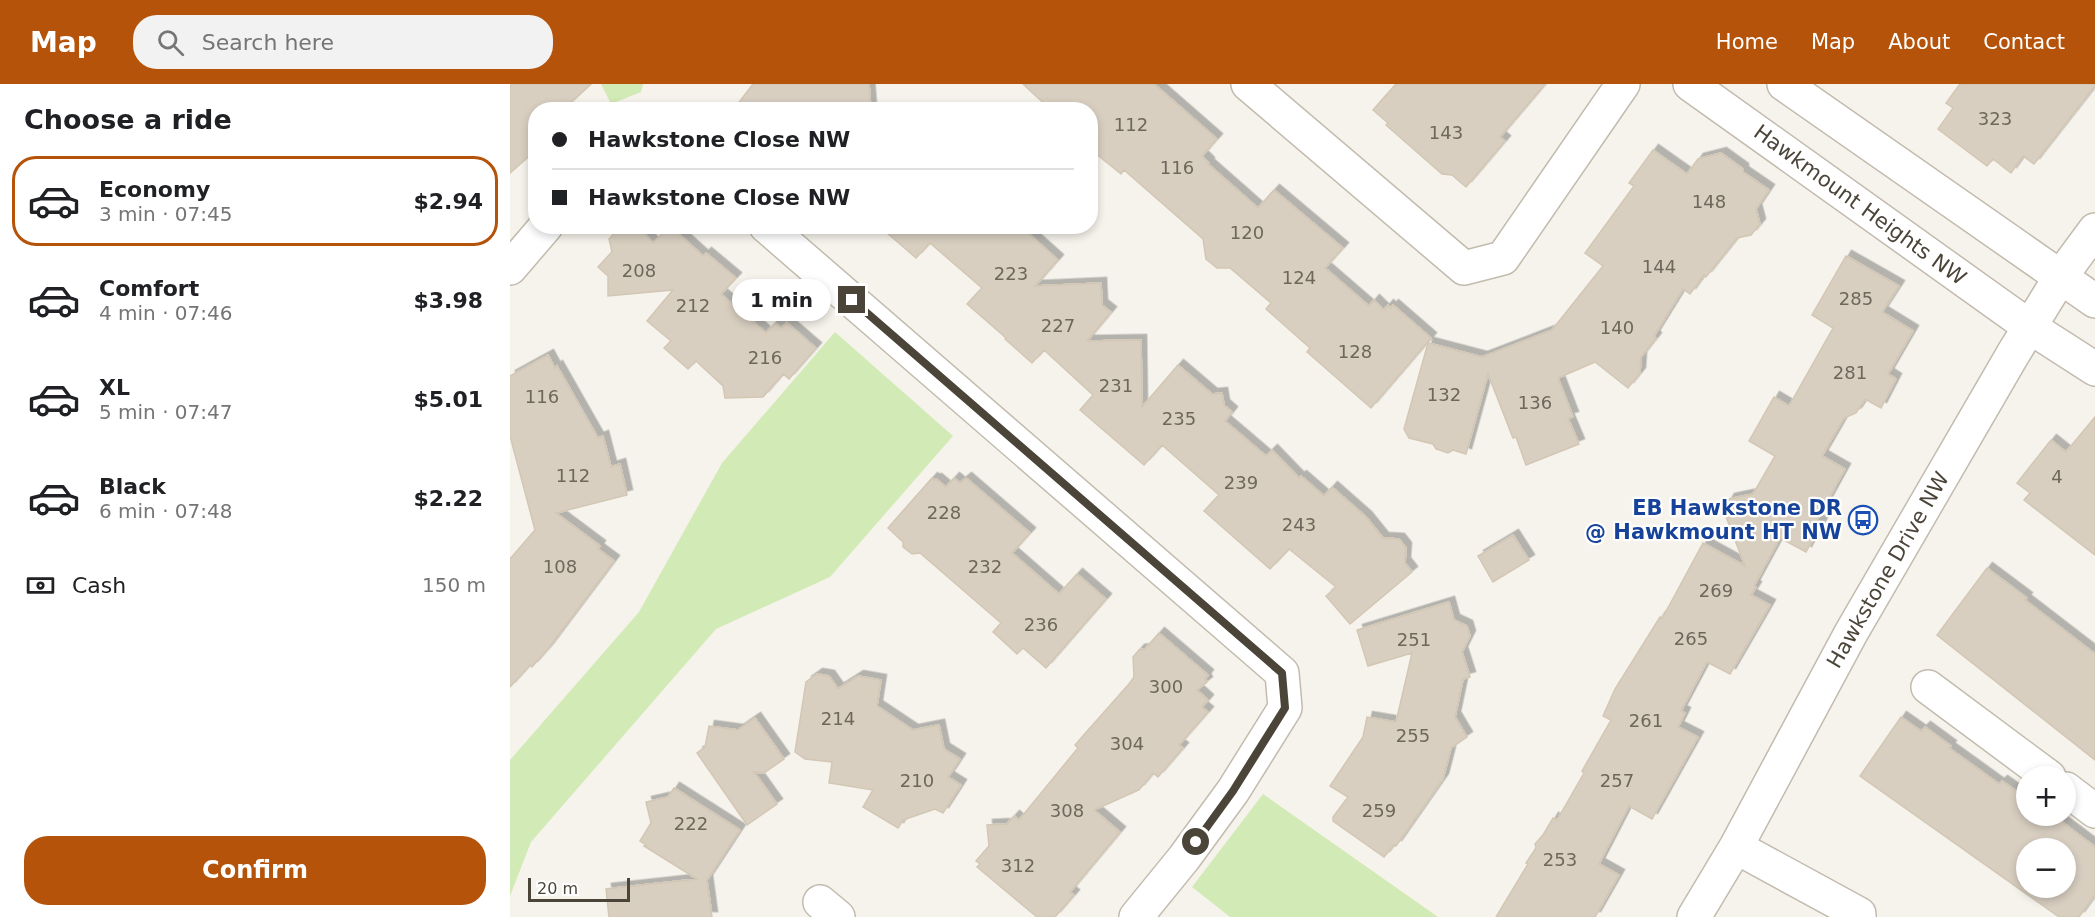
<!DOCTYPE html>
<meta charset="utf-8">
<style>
:root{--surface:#fff;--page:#f2f2f2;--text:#202124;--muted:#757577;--line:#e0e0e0;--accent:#b45309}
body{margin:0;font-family:"DejaVu Sans",sans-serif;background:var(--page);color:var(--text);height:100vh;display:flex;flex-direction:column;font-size:22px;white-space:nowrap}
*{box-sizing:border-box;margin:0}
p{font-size:20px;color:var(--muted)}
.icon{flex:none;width:33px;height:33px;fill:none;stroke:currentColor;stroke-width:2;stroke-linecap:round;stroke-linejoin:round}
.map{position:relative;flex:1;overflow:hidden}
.drawer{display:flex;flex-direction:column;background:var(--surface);width:510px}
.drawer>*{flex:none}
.banner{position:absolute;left:18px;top:18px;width:570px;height:132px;border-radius:24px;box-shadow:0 3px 9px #0003;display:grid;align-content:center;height:132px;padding:0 24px;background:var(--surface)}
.buttons{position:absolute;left:1506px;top:682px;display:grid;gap:12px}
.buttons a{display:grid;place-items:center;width:60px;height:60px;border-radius:50%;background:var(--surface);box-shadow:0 3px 9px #0003;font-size:30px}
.scale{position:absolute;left:18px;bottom:15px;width:102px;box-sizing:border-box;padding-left:6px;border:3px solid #4b4439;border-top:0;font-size:16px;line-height:21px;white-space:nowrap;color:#4b4439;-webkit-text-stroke:4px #fff;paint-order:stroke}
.end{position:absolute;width:27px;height:27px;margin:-14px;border:8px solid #4b4439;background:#fff;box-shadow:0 0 0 3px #fff}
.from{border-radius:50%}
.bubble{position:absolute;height:42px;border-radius:21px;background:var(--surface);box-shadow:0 3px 9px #0003;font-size:20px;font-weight:600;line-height:42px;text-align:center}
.banner b{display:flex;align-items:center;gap:21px;height:57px;font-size:22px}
.banner b+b{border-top:2px solid var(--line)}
.banner i{width:15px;height:15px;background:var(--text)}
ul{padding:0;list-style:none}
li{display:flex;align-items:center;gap:18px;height:90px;margin:0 12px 9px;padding:0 12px;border:3px solid transparent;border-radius:24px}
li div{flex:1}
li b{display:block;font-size:22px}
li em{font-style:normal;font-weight:600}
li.current{border-color:var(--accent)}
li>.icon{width:54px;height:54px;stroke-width:1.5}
h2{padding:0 24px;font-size:27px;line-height:72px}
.pay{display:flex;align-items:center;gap:15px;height:66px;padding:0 24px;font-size:22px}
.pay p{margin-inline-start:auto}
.primary-button{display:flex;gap:12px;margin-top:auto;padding:12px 24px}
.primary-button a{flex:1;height:69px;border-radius:24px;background:var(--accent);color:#fff;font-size:24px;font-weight:600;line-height:69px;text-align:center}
header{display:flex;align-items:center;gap:36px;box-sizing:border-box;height:84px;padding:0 30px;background:var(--accent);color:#fff}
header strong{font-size:28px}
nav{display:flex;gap:33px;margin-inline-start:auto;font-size:21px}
.search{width:420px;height:54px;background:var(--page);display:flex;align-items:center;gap:15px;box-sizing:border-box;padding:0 21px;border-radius:24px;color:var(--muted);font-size:22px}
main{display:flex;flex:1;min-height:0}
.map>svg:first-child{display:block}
.green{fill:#d2eab5}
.building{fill:#d8cfc1;stroke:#d3c7b4;stroke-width:1.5;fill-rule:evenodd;filter:url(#shadow)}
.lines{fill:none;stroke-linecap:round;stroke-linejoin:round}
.minor-casing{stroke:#c2bbae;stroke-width:36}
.minor{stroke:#fff;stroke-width:33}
.route{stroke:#4b4439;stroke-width:8}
.labels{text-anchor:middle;stroke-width:4.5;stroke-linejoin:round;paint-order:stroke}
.number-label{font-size:18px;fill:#6e675b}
.street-label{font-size:21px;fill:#4b4439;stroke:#fff}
.transit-label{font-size:21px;font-weight:bold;fill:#164399;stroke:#fff;text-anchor:end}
</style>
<header>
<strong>Map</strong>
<div class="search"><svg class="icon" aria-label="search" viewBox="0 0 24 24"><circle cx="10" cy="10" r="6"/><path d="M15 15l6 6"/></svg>Search here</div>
<nav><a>Home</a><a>Map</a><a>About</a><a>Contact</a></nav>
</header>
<main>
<section class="drawer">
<h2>Choose a ride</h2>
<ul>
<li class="current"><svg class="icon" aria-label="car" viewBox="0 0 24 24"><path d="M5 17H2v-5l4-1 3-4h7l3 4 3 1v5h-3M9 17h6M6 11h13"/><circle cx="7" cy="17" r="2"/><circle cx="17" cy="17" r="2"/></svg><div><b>Economy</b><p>3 min · 07:45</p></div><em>$2.94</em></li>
<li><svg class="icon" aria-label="car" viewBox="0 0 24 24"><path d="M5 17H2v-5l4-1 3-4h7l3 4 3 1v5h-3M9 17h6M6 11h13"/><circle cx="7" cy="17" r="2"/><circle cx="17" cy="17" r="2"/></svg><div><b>Comfort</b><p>4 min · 07:46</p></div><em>$3.98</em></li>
<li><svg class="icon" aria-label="car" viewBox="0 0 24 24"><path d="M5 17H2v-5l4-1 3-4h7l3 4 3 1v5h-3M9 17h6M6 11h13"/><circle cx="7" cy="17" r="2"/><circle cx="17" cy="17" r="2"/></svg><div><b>XL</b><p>5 min · 07:47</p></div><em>$5.01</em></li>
<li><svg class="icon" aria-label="car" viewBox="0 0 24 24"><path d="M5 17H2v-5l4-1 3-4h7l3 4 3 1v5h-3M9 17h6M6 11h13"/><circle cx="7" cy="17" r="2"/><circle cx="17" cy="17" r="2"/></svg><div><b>Black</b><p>6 min · 07:48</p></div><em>$2.22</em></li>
</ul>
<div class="pay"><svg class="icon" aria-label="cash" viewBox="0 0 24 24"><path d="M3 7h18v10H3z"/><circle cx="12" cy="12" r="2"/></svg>Cash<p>150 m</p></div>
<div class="primary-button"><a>Confirm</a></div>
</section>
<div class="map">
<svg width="1585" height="833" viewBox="0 0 1585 833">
<defs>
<filter id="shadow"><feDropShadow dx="5.5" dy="-5.5" stdDeviation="0" flood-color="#0004"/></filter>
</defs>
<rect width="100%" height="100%" fill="#f6f3ec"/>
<path class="green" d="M91,0H133L131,8L101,20Z
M325,248L443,352L320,493L206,545L21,758L0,812V676L129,528L212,379Z
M753,710L928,833H720L682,803Z"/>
<path class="building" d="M0,0H81L53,26H26V66L0,89Z
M243,0H359L361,26H223Z
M513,0H644L707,55L692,72L699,79L698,80L748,124L764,106L833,164L815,184L859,222L864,216L874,226L878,221L881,224L883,221L921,254L861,324L797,268L800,264L756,225L761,219L720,184H707L696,175L693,155L614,86L611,90L580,65V26H541Z
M886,0H1035L990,53L995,57L956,103L942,91L932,90L876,41L878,39L863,26Z
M1450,0H1585V2L1524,80L1513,72L1501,89L1483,75L1477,82L1428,45L1443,24L1436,19Z
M1143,66L1177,90L1188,75L1211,69L1233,85V88L1259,106L1246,125L1250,140L1241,151L1227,154L1196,193L1194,191L1180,210L1173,205L1144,252L1146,254L1131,273L1130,289L1118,304L1085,278L1048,294L1063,333L1058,334L1069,360L1016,381L1006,353L1003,354L978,290L956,370L943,366L938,369L926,365L923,360L899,354L894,345L918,259L972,273L1042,246L1093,182L1075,169L1124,102L1119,99Z
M127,142L143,159L160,142L193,172L196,169L226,194L211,210L256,249L265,239L271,244L277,239L306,264L279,295L273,290L253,313L215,314L213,302L186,277L178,285L154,264L161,257L137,237L163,206L98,212V192L88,183L102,168L99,155L110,143Z
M369,142H510L548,176L525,202L591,199L592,221L601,228L577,257L631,256L632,323L668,281L702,310L712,309L714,321L722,328L715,337L756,372L762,366L789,394L791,392L814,412L822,403L856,433L873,454L889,455L896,464L895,479L902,488L840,540L816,512L826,503L779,465L760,485L694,427L709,411L652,361L634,381L570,326L583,311L534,266L522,279L495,255L496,254L457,220L472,204L420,159L406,174Z
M1336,172L1389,202L1372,228L1403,247L1378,290L1386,295L1371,324L1355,315L1346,329L1334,334L1312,372L1335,385L1307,436L1312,439L1296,468L1270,454L1244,502L1246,503L1241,511L1260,521L1220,590L1197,578L1171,627L1175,629L1168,643L1188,653L1142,735L1119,722L1089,780L1109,791L1085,833H986L1018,780L1016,779L1026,764L1025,760L1033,751L1043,734L1047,736L1074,689L1072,687L1101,636L1093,632L1105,605L1150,533L1152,534L1160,520L1193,459L1235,482L1213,425L1219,415L1243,410L1265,372L1239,357L1264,313L1279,322L1323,244L1302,231Z
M38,271L45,284L47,282L88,354L93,352L101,383L110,380L117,411L46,429L90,462L88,465L104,477L37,566L22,583L20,581L0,603V475L25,446L0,352V292Z
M1585,333V471L1514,416L1520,409L1507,399L1541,356L1556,368Z
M422,394L424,396L426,395L436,403L444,394L450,399L456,394L520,449L502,469L549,510L567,490L596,515L536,584L513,564L507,570L483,548L491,539L410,469L402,470L393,463V458L378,444Z
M1003,451L1019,476L983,498L968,472Z
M1477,484L1517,514L1515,516L1585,570V676L1427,551Z
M939,518L944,536L957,542L960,552L952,568L960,593L953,595L945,633L957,653L941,664L933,695L886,762L884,761L874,773L823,737V733L838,713L820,702L853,653L857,633L886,638L902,569L858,582L847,546Z
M649,549L698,591L695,595L697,598L687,606L698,616L692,623L698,628L669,661L673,664L648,693L643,689L629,706L584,726L610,748L560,808L564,811L545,833H527L467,783L470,780L466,777L479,762L477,741L497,740L504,732L509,736L568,664L565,661L619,600L624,593L623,573L629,566L635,565Z
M307,590L319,592L328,605L348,592L371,596L367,622L403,646L429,641L434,665L450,675L438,693L451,701L433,729L425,725L393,736L388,744L353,723L363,706L319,699L322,678L295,675L285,668L296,598Z
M1391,633L1411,647L1415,643L1441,662L1439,664L1489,700L1492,697L1516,714V732H1544L1585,763V811L1569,833H1549L1350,692ZM1516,765H1556V804H1516Z
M245,634L274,675L254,689L244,688L267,720L237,741L187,669L195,663L199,642L228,646Z
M164,704L230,746L197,796L202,833H99L96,805L187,795L134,762L136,761L130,757L141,739L136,718L158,713Z"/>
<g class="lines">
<g class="minor-casing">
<path id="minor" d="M738,0L954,184L993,174L1113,0
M1180,0L1520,243L1585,285
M1274,0L1585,217
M256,142L772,589L775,624L723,707L674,774L626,833
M0,184L36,142
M1418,603L1539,693
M1556,705L1585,727
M1226,763L1349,830V833
M310,818L328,833
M1184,833L1226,763L1341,549L1503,270L1551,192L1585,146"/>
</g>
<use href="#minor" class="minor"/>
</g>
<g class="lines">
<path class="route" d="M342,216L772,589L775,624L723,707L686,758"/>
</g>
<defs>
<g id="bus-ring" transform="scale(1.5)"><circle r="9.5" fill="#fff" stroke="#1a4fb4" stroke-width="1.5"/><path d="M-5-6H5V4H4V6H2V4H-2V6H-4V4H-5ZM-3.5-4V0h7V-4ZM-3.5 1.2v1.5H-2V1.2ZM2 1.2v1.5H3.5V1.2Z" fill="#1a4fb4"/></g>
</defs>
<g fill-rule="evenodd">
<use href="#bus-ring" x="1353" y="436"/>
</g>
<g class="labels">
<g class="number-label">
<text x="1485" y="41">323</text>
<text x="621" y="47">112</text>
<text x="936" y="55">143</text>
<text x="667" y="90">116</text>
<text x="1199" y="124">148</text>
<text x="737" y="155">120</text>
<text x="1149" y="189">144</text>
<text x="129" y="193">208</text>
<text x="501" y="196">223</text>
<text x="789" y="200">124</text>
<text x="1346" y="221">285</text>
<text x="183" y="228">212</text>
<text x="548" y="248">227</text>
<text x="1107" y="250">140</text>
<text x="845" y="274">128</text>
<text x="255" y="280">216</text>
<text x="1340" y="295">281</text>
<text x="606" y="308">231</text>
<text x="934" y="317">132</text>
<text x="32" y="319">116</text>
<text x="1025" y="325">136</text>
<text x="669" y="341">235</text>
<text x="63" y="398">112</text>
<text x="1547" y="399">4</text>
<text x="731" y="405">239</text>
<text x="434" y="435">228</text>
<text x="789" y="447">243</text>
<text x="50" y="489">108</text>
<text x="475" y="489">232</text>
<text x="1206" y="513">269</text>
<text x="531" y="547">236</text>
<text x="1181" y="561">265</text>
<text x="904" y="562">251</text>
<text x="656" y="609">300</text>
<text x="328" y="641">214</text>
<text x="1136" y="643">261</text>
<text x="903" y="658">255</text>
<text x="617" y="666">304</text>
<text x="407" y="703">210</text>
<text x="1107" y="703">257</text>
<text x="557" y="733">308</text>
<text x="869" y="733">259</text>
<text x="181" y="746">222</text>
<text x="1050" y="782">253</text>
<text x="508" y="788">312</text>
</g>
<g class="street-label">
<text transform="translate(1350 121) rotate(36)" y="7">Hawkmount Heights NW</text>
<text transform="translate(1378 486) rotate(-60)" y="7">Hawkstone Drive NW</text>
</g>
<g class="transit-label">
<text x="1332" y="431">EB Hawkstone DR<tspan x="1332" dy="24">@ Hawkmount HT NW</tspan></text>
</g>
</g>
</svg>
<div class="buttons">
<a>+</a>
<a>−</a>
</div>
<div class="scale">20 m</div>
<i class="end from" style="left:686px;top:758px"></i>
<i class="end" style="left:342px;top:216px"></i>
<div class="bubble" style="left:222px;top:195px;width:99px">1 min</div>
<div class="banner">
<b><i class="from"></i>Hawkstone Close NW</b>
<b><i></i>Hawkstone Close NW</b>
</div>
</div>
</main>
